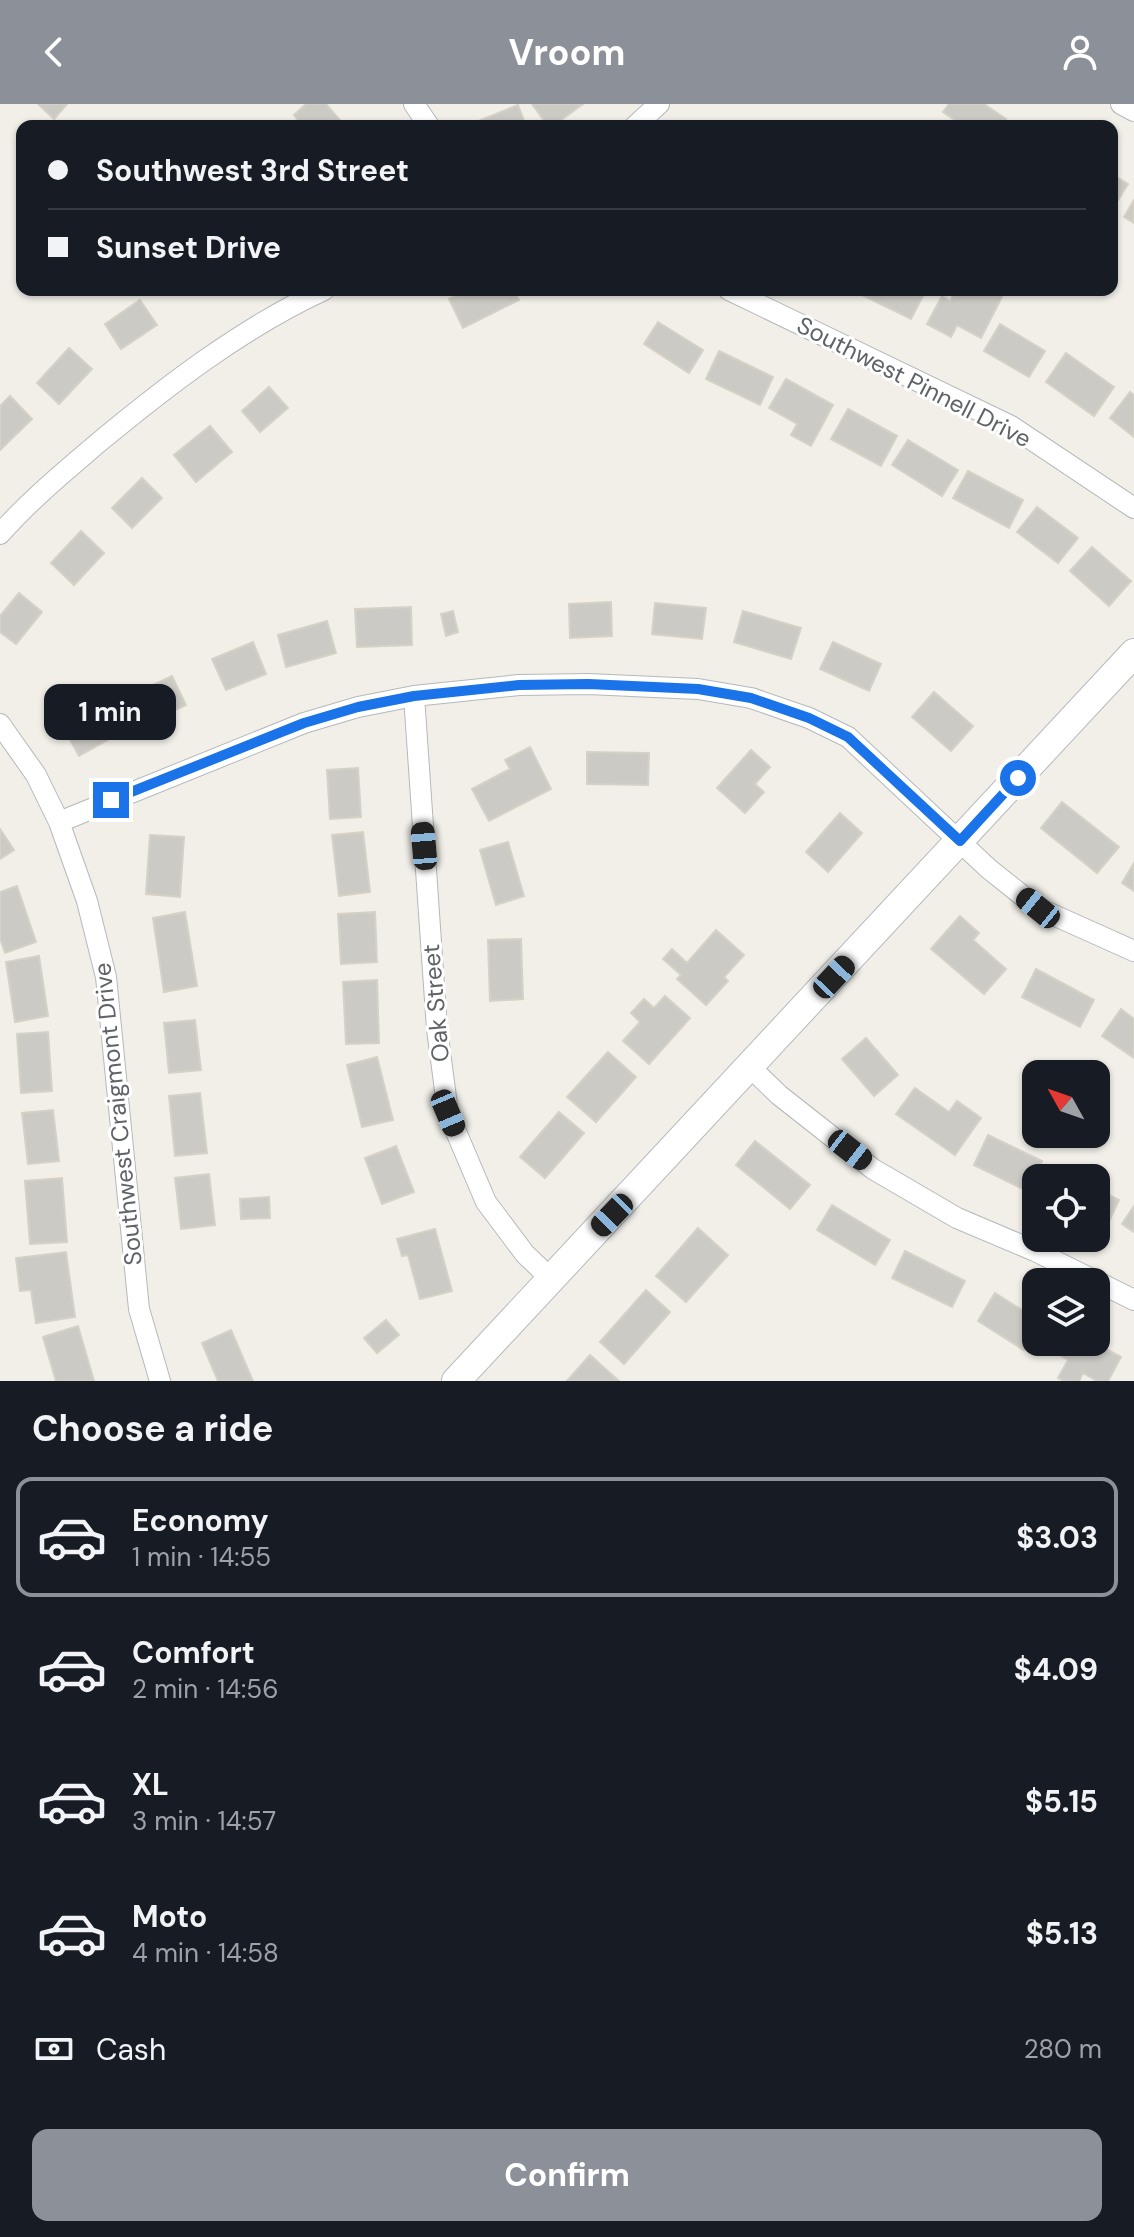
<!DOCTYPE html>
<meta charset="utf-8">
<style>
:root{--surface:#171b24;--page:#242831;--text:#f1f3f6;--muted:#9ea1a6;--line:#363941;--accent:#8c9099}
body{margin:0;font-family:"DM Sans",sans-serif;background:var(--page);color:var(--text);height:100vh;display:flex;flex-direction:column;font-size:30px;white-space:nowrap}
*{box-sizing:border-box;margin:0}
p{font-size:26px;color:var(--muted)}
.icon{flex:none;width:44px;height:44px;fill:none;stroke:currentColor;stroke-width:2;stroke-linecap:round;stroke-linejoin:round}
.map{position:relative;height:1277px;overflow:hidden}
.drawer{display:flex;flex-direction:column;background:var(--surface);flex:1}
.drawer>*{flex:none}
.banner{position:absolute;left:16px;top:16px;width:1102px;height:176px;border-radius:16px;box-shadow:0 2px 6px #0004;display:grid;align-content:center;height:176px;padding:0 32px;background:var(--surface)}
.needle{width:52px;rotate:310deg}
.fabs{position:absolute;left:1022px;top:956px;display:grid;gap:16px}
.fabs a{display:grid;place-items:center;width:88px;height:88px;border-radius:16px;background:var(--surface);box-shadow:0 2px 6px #0004;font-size:40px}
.end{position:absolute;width:36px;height:36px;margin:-18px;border:10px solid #1a73e8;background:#fff;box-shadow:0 0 0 4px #fff}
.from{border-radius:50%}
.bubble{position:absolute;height:56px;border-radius:16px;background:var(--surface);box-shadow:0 2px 6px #0004;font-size:26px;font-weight:700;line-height:56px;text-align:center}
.car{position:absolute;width:24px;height:48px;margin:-24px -12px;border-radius:10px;box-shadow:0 0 6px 2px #0007;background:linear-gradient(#222 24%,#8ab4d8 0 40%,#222 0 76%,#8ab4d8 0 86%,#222 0)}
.banner b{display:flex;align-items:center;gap:28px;height:76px;font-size:30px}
.banner b+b{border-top:2px solid var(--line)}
.banner i{width:20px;height:20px;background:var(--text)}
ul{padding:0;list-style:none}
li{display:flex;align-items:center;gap:24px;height:120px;margin:0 16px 12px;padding:0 16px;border:4px solid transparent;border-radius:16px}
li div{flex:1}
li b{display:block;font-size:30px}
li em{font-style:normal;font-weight:700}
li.active{border-color:var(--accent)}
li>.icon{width:72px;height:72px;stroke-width:1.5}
h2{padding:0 32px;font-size:36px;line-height:96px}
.pay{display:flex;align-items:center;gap:20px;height:88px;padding:0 32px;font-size:30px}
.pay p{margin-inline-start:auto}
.button{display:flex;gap:16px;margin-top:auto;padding:16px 32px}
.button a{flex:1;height:92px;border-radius:16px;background:var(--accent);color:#fff;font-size:32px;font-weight:700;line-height:92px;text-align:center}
header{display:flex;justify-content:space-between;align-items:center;height:104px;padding:0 32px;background:var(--accent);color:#fff;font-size:36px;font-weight:700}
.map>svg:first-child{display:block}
.building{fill:#cccac5;stroke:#d6d1c6;stroke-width:2}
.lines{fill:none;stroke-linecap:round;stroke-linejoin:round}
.minor-casing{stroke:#b5b8bc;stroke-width:22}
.secondary-casing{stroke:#b6babf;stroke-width:30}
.minor{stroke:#fff;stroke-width:20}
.secondary{stroke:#fff;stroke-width:28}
.route{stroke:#1a73e8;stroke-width:10}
.labels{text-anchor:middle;stroke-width:6;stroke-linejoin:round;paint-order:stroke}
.street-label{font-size:24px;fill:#5f6368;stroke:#fff}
</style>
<header><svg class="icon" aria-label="back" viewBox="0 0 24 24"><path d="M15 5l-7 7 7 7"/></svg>Vroom<svg class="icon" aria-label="person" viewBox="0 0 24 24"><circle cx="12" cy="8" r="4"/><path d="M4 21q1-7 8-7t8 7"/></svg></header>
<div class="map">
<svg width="1134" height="1277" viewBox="0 0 1134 1277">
<rect width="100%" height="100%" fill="#f1efe8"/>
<path class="building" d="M38,0H67L54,15Z
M306,0H326L345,22H302L294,11Z
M532,0H583L553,22H548Z
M949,0H984L1006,15L1001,22H964L943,8Z
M518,1L526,22H472L471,20Z
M1112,70L1128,80L1112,106Z
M1134,96V119L1124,113Z
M467,186H514L519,196L463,224L449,195Z
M862,186H926L911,215L860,190Z
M956,186L967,189L969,186H999L1004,189L981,234L957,221L951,233L927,220L942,192L950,197Z
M140,196L157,221L121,245L105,220Z
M658,218L703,246L689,269L644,240Z
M1000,220L1045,247L1029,273L984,247Z
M69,244L92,265L59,300L37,279Z
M719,247L773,273L760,301L706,275Z
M1066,249L1114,283L1094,312L1046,278Z
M786,275L833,301L811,342L791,331L797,320L769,304Z
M269,283L288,304L260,328L242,307Z
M1130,288L1134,291V333L1110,314Z
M10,292L32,315L0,346V302Z
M848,305L897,332L881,362L831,335Z
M210,322L232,348L196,378L174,351Z
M908,336L958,366L942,392L892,361Z
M968,367L1023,396L1009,424L953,394Z
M142,374L162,394L132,424L112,404Z
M1037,403L1078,434L1058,459L1017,428Z
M81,427L104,449L74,481L51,459Z
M1092,443L1131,477L1109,502L1070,467Z
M19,489L42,508L16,540L0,528V512Z
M611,498L612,532L570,534L569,500Z
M655,499L706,504L702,535L652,530Z
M411,503L412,541L357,543L355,505Z
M453,507L458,528L446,532L441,510Z
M743,507L801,524L791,555L734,538Z
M327,517L336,549L286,563L278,531Z
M253,538L266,570L226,586L212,555Z
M833,538L881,560L869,587L820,565Z
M172,572L186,601L143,621L129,592Z
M934,588L973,622L951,647L912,613Z
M111,597L127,625L79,652L64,625Z
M530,643L551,685L489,717L472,685L510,665L505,656Z
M751,646L770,663L755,680L764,688L745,709L717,684Z
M587,648L649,649L648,681L587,680Z
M358,664L361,713L330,715L327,666Z
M1062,698L1119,743L1097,769L1041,724Z
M840,709L862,729L828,768L806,748Z
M0,725L14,746L0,755Z
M363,728L370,788L339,792L332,731Z
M150,731L184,733L180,793L146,790Z
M508,738L524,792L496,801L480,746Z
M1134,759V787L1122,779Z
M17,782L36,838L5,849L0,834V788Z
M185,808L197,882L164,888L153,814Z
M375,808L377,858L341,860L338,810Z
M960,812L979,829L973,836L1006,865L984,890L931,845Z
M716,826L744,851L724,873L728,877L706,901L677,875L681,871L663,855L672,845L687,859Z
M521,835L523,895L490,897L488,836Z
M39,852L48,912L15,918L6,858Z
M1036,865L1094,896L1080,923L1022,893Z
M377,876L379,939L346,940L343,878Z
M665,892L690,914L649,960L623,937L640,918L631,909L644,895L654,904Z
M1121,905L1134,915V954L1102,932Z
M195,916L201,966L169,969L164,919Z
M48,928L52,987L21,989L17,930Z
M866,934L898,971L874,992L842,955Z
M608,948L636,973L596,1018L567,993Z
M377,953L393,1016L362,1023L347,961Z
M915,984L949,1008L957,997L981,1014L955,1051L896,1010Z
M200,989L207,1049L175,1052L169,992Z
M53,1006L59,1057L28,1060L22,1009Z
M559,1008L584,1029L545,1074L520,1053Z
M988,1031L1042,1057L1027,1087L974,1061Z
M755,1037L810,1081L790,1105L736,1061Z
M396,1042L414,1088L382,1100L365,1054Z
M209,1070L215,1121L181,1125L175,1074Z
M62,1074L67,1138L30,1140L25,1077Z
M1096,1085L1119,1096L1106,1124L1096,1119Z
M269,1093L270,1114L241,1115L240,1095Z
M832,1101L890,1136L875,1161L817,1126Z
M1134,1102V1128L1122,1120Z
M698,1124L728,1151L686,1198L656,1172Z
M435,1125L452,1187L420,1195L408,1151L402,1152L397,1135Z
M905,1147L965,1177L952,1203L892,1174Z
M66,1148L75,1213L36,1219L31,1186L20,1187L16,1154Z
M646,1186L670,1208L624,1260L600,1238Z
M995,1189L1036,1215V1227L1024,1246L978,1217Z
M386,1216L399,1231L377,1249L364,1234Z
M78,1222L94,1277H56L43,1233Z
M231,1226L253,1277H218L202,1239Z
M1049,1238H1093L1121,1253L1108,1277H1097L1083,1269L1079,1277H1064L1058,1274L1068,1256L1046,1243Z
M590,1251L619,1277H567Z"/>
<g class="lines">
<g class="minor-casing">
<path id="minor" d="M414,0L429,22
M1121,0L1134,7
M635,22L659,0
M729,186L1011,322L1134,404
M0,430C30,396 63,369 98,339C168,281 242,224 324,186
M414,592L437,925L448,1009L486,1098L525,1150L551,1175
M0,620L36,671L59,718L87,797L106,873L139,1205L160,1277
M59,718L304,619L358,603L414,592L519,581L588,580L698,585L751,594L809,614L848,633L989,765L1038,804L1134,847
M750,963L779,991L873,1065L957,1114L1035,1147L1134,1196"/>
</g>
<g class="secondary-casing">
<path id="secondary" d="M456,1277L1134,549"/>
</g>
<use href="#minor" class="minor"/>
<use href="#secondary" class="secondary"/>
</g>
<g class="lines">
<path class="route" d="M111,696L304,619L358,603L414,592L519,581L588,580L698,585L751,594L809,614L848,633L960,737L1018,674"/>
</g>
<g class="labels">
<g class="street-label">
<text transform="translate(914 278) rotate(27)" y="8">Southwest Pinnell Drive</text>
<text transform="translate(436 899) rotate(-95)" y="8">Oak Street</text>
<text transform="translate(118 1010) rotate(-96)" y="8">Southwest Craigmont Drive</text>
</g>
</g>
</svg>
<div class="fabs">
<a><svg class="needle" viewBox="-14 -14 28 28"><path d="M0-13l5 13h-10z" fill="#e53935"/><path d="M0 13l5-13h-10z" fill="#9ea1a6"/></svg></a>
<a><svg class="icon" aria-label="locate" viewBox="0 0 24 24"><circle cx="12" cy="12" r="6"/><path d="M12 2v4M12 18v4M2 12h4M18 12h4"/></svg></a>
<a><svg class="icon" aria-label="layers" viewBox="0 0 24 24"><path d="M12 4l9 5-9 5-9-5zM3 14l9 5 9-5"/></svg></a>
</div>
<i class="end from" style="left:1018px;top:674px"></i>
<i class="end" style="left:111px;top:696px"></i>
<div class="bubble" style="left:44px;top:580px;width:132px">1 min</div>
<i class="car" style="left:424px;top:742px;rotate:355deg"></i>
<i class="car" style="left:1038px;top:804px;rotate:309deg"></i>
<i class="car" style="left:834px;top:873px;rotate:43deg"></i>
<i class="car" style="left:448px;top:1009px;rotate:157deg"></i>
<i class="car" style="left:850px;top:1046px;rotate:128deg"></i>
<i class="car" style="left:612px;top:1111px;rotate:224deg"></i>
<div class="banner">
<b><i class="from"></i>Southwest 3rd Street</b>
<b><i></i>Sunset Drive</b>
</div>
</div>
<section class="drawer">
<h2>Choose a ride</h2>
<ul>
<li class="active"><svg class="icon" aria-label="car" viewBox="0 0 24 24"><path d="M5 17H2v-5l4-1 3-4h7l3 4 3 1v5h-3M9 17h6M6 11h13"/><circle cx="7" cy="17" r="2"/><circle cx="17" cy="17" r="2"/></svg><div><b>Economy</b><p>1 min · 14:55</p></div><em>$3.03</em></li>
<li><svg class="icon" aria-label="car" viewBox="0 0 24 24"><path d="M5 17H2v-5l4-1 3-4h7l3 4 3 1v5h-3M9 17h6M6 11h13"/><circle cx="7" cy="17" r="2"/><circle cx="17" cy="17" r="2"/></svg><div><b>Comfort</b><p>2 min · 14:56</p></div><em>$4.09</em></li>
<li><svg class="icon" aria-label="car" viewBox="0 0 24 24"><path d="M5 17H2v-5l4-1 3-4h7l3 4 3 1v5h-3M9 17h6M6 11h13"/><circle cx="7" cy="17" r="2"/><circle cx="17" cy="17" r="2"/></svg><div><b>XL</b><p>3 min · 14:57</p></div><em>$5.15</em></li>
<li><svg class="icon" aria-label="car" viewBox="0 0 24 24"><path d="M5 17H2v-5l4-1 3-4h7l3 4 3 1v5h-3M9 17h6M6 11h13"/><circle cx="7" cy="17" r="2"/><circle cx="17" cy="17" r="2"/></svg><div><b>Moto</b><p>4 min · 14:58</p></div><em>$5.13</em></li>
</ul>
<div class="pay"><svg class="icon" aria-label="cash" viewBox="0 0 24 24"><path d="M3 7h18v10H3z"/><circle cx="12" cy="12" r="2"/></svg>Cash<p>280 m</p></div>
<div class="button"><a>Confirm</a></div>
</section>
